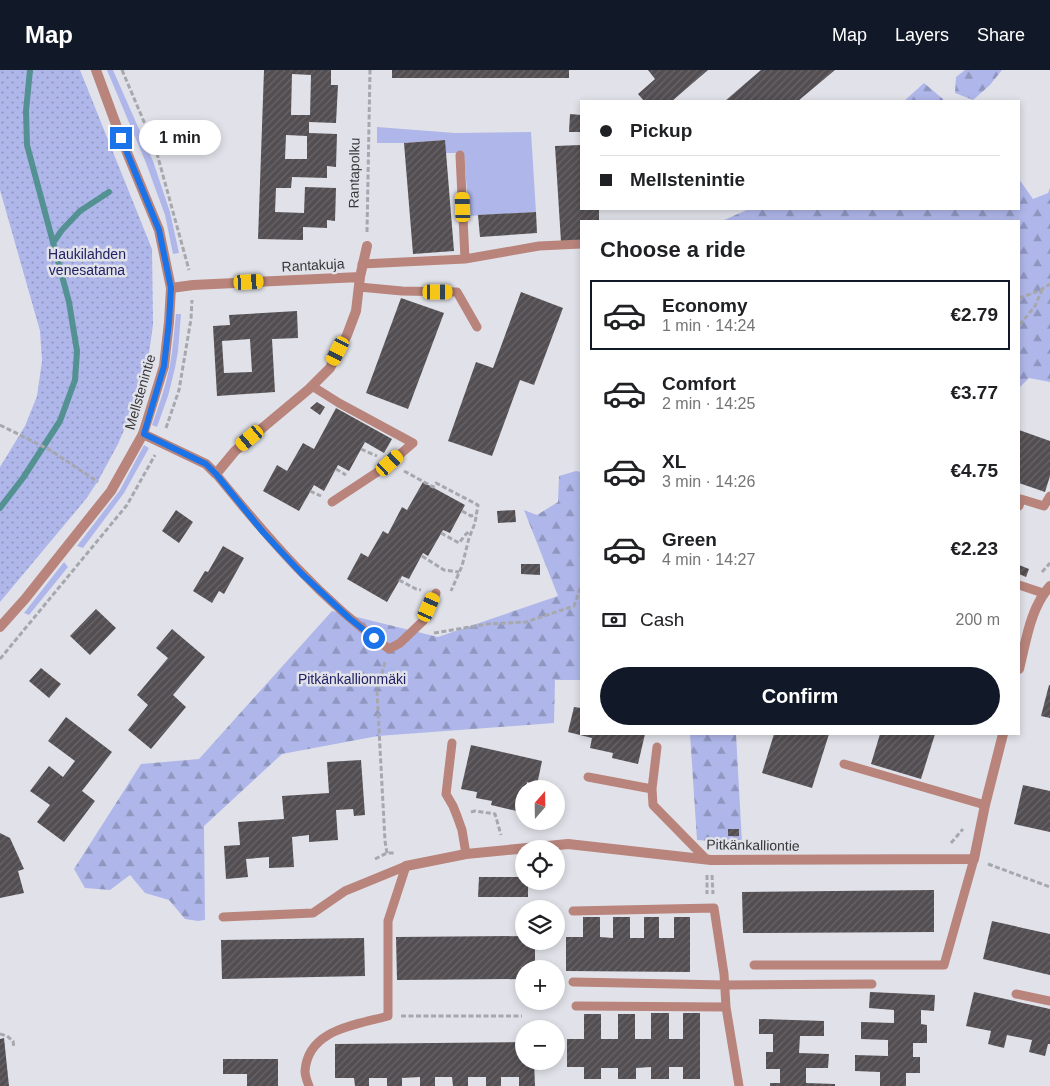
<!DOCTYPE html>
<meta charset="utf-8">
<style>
:root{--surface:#fff;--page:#f2f2f2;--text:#202124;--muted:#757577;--line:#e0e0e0;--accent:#111827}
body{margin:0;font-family:Helvetica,sans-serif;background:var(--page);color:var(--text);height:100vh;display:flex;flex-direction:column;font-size:19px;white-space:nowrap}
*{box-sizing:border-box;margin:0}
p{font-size:16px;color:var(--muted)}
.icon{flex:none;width:28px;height:28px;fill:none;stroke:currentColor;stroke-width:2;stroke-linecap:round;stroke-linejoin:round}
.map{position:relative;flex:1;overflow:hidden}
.sheet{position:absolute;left:580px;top:150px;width:440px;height:515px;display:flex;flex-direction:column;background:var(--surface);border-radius:0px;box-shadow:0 2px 8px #0003}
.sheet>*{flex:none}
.top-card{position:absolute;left:580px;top:30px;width:440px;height:110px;border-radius:0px;box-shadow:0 2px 8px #0003;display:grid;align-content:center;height:110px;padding:0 20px;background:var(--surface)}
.needle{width:32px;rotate:20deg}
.fabs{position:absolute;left:515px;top:710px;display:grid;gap:10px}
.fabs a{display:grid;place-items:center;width:50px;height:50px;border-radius:50%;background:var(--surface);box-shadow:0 2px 8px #0003;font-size:25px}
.end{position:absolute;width:22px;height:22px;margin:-11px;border:6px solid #1a73e8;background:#fff;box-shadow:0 0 0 2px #fff}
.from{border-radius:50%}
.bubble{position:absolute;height:35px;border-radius:18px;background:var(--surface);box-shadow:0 2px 8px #0003;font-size:16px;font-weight:700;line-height:35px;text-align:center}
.car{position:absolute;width:15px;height:30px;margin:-15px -8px;border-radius:6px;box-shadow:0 0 4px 1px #0007;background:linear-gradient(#f5c518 24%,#345 0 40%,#f5c518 0 76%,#345 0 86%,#f5c518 0)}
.top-card b{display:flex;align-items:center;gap:18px;height:48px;font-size:19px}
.top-card b+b{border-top:1px solid var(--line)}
.top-card i{width:12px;height:12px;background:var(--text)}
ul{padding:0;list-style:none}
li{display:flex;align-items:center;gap:15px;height:70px;margin:0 10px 8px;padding:0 10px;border:2px solid transparent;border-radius:0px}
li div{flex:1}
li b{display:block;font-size:19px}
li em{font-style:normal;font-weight:700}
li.selected{border-color:var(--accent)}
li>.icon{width:45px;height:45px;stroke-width:1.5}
h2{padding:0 20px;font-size:22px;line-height:60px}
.pay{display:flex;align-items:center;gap:12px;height:55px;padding:0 20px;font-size:19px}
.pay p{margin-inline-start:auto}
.primary-button{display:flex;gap:10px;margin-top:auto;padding:10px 20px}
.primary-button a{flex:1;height:58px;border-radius:30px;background:var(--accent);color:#fff;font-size:20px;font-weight:700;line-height:58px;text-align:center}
header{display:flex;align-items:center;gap:30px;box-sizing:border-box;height:70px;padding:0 25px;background:var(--accent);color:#fff}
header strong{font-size:24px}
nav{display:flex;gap:28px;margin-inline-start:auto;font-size:18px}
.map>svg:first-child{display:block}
.green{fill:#afb7ea}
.forest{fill:url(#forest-firs)}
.park{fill:url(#park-dots)}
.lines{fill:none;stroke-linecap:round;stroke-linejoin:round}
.stream{stroke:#539192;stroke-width:6}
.building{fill:url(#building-hatch);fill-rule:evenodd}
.path{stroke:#a7a8ae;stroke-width:3;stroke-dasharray:5 2.5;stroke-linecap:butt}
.service{stroke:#b8847b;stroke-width:9}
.minor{stroke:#b8847b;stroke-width:10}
.tertiary{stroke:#b8847b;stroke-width:10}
.route{stroke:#1a73e8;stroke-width:6}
.labels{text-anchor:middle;stroke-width:5;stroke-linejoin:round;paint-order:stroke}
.street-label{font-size:14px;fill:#38383b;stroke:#e1e2e9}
.park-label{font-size:14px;fill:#222165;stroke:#e1e2e9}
</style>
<header>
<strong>Map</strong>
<nav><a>Map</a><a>Layers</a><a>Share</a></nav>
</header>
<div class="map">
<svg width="1050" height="1016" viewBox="0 0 1050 1016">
<defs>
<pattern id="forest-firs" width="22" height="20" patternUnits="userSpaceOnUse" patternTransform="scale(1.25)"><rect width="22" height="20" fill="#afb7ea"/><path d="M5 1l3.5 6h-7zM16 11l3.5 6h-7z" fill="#8f96bf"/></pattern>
<pattern id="park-dots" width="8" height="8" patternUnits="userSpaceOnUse" patternTransform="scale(1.25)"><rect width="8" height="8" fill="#afb7ea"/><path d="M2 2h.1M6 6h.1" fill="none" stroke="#8f96bf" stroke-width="1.8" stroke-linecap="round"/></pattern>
<pattern id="building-hatch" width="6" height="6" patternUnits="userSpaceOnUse" patternTransform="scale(1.25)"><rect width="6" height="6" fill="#534e51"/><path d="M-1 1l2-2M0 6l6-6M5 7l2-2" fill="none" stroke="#696568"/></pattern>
</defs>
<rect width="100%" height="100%" fill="#e1e2e9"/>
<path class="green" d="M107,0H113L153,91L170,142L179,183L173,184L165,145L146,93Z
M377,57L455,63L531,62L536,142L469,146L464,83H446L444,70L404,73H377Z
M176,244H181L178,281L175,298L168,326L157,357L152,355C159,335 166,315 170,295C173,278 174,261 176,244Z
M144,375L149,378L124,423L83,478L77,476L120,420Z
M64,492L68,497L29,545L24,543Z"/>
<path class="forest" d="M965,0H1002L990,15L973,30L955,23L956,7Z
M924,13L943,29V31H904Z
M1019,109L1033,129L1048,123L1050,118V312L1029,308L1019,318V151H722L749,139H1019Z
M576,401L581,402V610H555L554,653L378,666L282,684L204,756L205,850L198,851L185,849L169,830L145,823L130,805L110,820L85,818L74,799L141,694L199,689L332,541L438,567L558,526L524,440L537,445L558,432L559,406Z
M690,664H736L742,773L697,770Z"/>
<path class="park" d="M0,0H80L152,179L153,255L145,311L118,374L98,411L86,429L0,532V397L25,356L37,326L42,291L40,261L0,120Z"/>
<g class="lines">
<path class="stream" d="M53,173L62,160L80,141L109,122
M0,438L23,408L60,351L75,310L77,281L69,232L27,75L26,41L30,0"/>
</g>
<path class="building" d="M264,0H331V15H338L336,53L309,52V63L337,64L336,97L327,96V108L292,107L291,118H276L275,142L304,143L305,117L336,118L335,151L327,150V158L303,157V170L258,169ZM292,4L311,5L310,45H291ZM286,65L307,66V89H285Z
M392,0H569V8H392Z
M648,0H708L672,31H644L638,24L655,9Z
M761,0H835L798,31H725Z
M570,44L581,45V62H569Z
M445,70L454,181L413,184L404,73Z
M581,75V139H599V151H581V171L561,172L555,76Z
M536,142L537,163L480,167L478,145Z
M521,222L563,238L534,315L520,310L492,386L448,371L476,292L493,298Z
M401,228L444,243L408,339L366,323Z
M297,241L298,268L272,269L275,322L217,326L213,256L230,255L229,245ZM250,269L252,302L224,303L222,271Z
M317,332L325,337L320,345L310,338Z
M336,338L392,369L384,383L365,372L349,401L338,395L324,421L314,415L299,441L263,421L277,395L287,401L303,373L314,379Z
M1019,360L1050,371V406L1045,422L1019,413Z
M423,412L465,435L450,463L443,460L428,486L423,483L409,509L402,506L387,532L347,509L361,483L368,487L383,461L388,464L402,437L407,440Z
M176,440L193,452L179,473L162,461Z
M515,440L516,452L498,453L497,441Z
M223,476L244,488L224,524L219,521L212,533L193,521L205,501L208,502Z
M521,494H540V505L521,504Z
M1019,495L1029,499L1026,507L1019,504Z
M96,539L116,558L90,585L70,566Z
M172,559L205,587L173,625L186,637L151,679L128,660L148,635L137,625L168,588L156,578Z
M41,598L61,614L49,628L29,611Z
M1049,615H1050V648L1041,646Z
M574,637L581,638V664H645L638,694L612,688L613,683L590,678L592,668L568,662Z
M66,647L112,682L82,721L95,731L64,772L37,752L50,735L30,721L49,696L63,707L75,691L48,671Z
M774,664H829L812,718L762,703Z
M880,664H935L921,709L871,694Z
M471,675L542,691L537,715L527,712L526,719H524V727L521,742L491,735L492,731L476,728L477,722L461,719Z
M361,690L365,745L354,746L353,739L336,740L338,770L309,772V765L292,767L294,797L269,798V787L246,789L248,807L226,809L224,776L240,775L238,752L284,749L282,726L329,723L327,692Z
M1023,715L1050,721V762L1014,754Z
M728,759H739V766H728Z
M0,763L10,768L24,799L18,801L24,823L0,828Z
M479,807H524V811H528V827H478Z
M934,820V862L743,863L742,822Z
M583,847H600V867L613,868V847H630V868H644V847H659V868H674V847H690V902L566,901V867H583Z
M992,851L1050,864V905L983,889Z
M524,866V871H535V899H524V909L397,910L396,867Z
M364,868L365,906L222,909L221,870Z
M870,922L935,925L934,941L921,940V954L927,955V973H913V987H920V1003H906V1016H880V1002L855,1001V985L888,986V970L861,969V952L894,953V940L869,938Z
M974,922L1050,939V974H1048L1045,986L1029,982L1032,970L1007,965L1004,978L988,974L991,961L966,956Z
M651,943H669V969H683V943H700V1009H683V997H669V1009H651V997L636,998V1009H618V998H601V1009H584V997H567V969H584V944H601V969H618V944H635V969H651Z
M759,949L824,951V966H800L799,983L829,984L828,998H806V1013L835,1014V1016H770V1013H780V999H766V982H773V964H759Z
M4,968L9,1016H0V969Z
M524,972V991H534L535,1016H519V1007H501V1016H486V1007H468V1016H453L452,1007H435V1016H420V1007L402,1008V1016H387V1008H369V1016H355L354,1008H335V974Z
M223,989H278V1016H247V1004H223Z"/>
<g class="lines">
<path class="path" d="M122,0L156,80L189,200
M367,162L370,0
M1019,228L1039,221L1050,214
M1019,254L1022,252L1035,236L1042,220
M0,355L50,380L98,412
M166,358L179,320L191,249L192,230
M361,379L377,386
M336,399L346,405
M404,401L433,417L436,413L478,435L475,453L469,468L462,496L451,521
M310,421L321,426
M462,441L471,446L476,444
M441,463L459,473L466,464L470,461
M422,486L444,500L459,502
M1042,502L1050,493
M399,510L416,519L421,520
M434,563L488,554L526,552L574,536L581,516
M0,589L127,435L155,385
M385,592L377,622L385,771L387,783
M471,742L475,741L495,744L501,765
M951,773L963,759
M375,789L387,783H395
M988,794L1050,817
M707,805V824
M712,805L713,824
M401,946H522
M0,964L7,966L13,971L14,978"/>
<path class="service" d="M460,85L465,189
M362,194L465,189L539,176L581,174
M359,217L402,221L457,222L477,257
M312,316L339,333L413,373L385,397L332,432
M216,404C268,468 321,530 389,579L400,573L423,551L436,523
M1019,436L1021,429L1044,436L1050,426
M1019,515L1043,523
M452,673L446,724L453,736L457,746L462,760L466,784
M657,677L652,719L653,735L706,789
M844,694L985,735
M588,707L652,719
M573,841L714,838L724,904L726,937L739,1016
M223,847L313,843L345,821L406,796
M754,895H944L974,789
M573,912L725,915L872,914
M1016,924L1050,931
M576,936L726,937
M309,1016C307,1011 305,1005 305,1001C308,959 356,955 388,946V851L406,796"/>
<path class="minor" d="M171,218L193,215L360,207
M143,364L206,394L216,404L235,381L309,319L330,298L347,265L356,241L360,207L367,176
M1019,599C1026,572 1030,538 1050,516
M406,796L466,784L568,774L711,790L974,789L985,735L1003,664"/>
<path class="tertiary" d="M0,557L25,529L111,421L143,364L164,296L169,252L171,218L159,160L121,68L96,0"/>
</g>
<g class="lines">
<path class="route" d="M121,68L159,160L171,218L169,252L164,296L144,364L206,394L216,404L263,462L302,504L349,548L374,568"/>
</g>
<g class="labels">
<g class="street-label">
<text transform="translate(354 103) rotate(-89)" y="5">Rantapolku</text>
<text transform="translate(313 195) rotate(-3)" y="5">Rantakuja</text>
<text transform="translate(140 322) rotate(-74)" y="5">Mellstenintie</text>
<text transform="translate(753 775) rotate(1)" y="5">Pitkänkalliontie</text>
</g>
<g class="park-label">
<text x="87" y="189">Haukilahden<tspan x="87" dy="16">venesatama</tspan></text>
<text x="352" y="614">Pitkänkallionmäki</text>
</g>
</g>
</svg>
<div class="fabs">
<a><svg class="needle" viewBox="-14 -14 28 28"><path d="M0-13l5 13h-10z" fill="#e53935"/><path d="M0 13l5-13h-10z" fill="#757577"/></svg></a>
<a><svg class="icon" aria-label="locate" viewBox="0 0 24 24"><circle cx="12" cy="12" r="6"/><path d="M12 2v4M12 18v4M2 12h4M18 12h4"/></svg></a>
<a><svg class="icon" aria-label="layers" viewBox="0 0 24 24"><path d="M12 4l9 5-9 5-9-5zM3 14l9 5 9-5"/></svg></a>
<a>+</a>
<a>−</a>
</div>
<i class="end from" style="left:374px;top:568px"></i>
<i class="end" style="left:121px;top:68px"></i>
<div class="bubble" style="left:139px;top:50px;width:82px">1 min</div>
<i class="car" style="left:463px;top:137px;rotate:358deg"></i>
<i class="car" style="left:249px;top:212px;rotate:87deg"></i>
<i class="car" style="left:438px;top:222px;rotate:90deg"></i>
<i class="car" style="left:338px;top:281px;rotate:207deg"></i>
<i class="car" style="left:250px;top:368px;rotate:230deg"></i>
<i class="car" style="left:390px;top:393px;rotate:48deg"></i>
<i class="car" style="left:429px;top:537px;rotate:24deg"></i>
<div class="top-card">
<b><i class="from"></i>Pickup</b>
<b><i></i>Mellstenintie</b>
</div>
<section class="sheet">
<h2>Choose a ride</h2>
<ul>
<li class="selected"><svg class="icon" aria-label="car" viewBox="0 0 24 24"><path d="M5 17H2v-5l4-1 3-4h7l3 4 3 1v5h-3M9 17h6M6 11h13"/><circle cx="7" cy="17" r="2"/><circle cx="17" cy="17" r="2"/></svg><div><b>Economy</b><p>1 min · 14:24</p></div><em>€2.79</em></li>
<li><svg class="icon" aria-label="car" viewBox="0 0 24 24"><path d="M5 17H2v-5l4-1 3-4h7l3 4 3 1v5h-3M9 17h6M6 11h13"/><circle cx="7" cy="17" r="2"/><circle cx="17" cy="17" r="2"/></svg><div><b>Comfort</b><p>2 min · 14:25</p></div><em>€3.77</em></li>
<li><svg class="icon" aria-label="car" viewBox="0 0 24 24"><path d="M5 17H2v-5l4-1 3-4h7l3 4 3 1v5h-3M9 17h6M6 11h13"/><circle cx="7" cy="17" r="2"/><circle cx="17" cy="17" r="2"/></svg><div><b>XL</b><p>3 min · 14:26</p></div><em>€4.75</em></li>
<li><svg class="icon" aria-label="car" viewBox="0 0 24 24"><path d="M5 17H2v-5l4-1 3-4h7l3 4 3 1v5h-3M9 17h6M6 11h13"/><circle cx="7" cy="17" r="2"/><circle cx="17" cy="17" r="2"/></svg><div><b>Green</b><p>4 min · 14:27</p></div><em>€2.23</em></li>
</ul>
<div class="pay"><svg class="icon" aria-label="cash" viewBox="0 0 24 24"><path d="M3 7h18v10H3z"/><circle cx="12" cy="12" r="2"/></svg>Cash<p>200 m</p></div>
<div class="primary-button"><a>Confirm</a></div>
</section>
</div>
